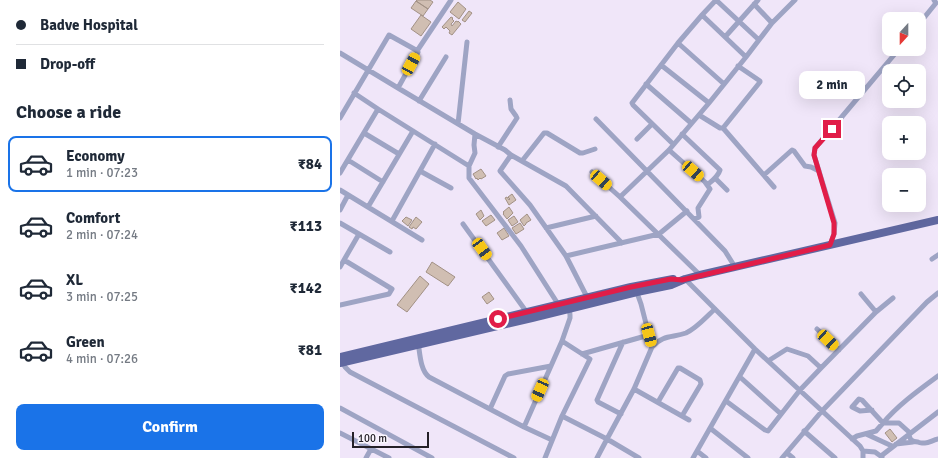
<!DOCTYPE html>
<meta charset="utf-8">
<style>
:root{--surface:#fff;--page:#f6f6f7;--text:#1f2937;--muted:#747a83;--line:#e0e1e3;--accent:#1a73e8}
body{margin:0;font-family:Signika,sans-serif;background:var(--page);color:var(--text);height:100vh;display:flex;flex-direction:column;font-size:15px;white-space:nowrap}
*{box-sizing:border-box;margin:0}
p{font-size:13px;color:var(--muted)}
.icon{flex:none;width:22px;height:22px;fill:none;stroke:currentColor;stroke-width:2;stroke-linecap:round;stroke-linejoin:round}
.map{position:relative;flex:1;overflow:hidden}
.details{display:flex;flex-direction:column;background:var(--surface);width:340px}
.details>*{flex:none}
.hud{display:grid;align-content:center;height:88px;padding:0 16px;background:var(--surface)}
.needle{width:26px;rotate:201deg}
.controls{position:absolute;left:542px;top:12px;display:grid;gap:8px}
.controls a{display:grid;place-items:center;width:44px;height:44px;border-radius:8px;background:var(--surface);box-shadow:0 4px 16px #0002;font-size:20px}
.scale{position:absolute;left:12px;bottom:10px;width:77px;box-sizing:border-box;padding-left:4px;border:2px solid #242027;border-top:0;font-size:11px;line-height:14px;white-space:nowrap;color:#242027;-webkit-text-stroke:3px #faf6fe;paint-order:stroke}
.end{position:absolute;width:18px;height:18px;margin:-9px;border:5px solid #e11d48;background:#fff;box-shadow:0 0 0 2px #fff}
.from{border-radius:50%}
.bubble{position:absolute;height:28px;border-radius:8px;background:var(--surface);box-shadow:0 4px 16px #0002;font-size:13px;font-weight:700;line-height:28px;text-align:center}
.car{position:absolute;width:12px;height:24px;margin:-12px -6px;border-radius:5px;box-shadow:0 0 3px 1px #0007;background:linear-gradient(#f5c518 24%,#345 0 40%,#f5c518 0 76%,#345 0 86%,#f5c518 0)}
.hud b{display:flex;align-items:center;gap:14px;height:38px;font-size:15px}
.hud b+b{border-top:1px solid var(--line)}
.hud i{width:10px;height:10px;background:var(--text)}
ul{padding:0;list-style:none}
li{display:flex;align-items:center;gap:12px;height:56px;margin:0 8px 6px;padding:0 8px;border:2px solid transparent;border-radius:8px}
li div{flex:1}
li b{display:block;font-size:15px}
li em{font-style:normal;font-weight:700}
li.active{border-color:var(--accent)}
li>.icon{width:36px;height:36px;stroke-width:1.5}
h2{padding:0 16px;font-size:18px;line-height:48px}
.action{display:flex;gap:8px;margin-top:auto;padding:8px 16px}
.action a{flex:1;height:46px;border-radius:8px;background:var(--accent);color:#fff;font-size:16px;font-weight:700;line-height:46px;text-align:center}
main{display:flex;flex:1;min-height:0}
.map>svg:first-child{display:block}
.building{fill:#d0beb2;stroke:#a29185}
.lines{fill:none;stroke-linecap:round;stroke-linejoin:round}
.street{stroke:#9ea4c4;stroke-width:5}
.primary{stroke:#6068a0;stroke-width:8}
.route{stroke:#e11d48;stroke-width:5}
</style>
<main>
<section class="details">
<div class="hud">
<b><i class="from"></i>Badve Hospital</b>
<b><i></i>Drop-off</b>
</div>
<h2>Choose a ride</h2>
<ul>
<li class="active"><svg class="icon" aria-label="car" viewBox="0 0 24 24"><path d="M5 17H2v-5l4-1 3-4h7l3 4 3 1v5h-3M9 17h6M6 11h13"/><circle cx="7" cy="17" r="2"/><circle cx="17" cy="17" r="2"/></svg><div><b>Economy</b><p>1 min · 07:23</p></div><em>₹84</em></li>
<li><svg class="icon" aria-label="car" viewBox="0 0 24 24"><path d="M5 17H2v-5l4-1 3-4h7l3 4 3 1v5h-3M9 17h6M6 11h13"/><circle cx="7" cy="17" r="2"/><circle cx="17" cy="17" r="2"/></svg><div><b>Comfort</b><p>2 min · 07:24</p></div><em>₹113</em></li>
<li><svg class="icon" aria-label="car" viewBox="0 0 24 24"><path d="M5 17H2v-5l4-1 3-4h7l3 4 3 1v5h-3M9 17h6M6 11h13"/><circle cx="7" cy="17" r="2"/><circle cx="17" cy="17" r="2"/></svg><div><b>XL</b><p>3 min · 07:25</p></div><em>₹142</em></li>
<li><svg class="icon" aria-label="car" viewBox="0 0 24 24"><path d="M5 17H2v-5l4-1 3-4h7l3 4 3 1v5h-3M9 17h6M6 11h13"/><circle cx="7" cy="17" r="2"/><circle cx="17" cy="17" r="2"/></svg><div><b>Green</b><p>4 min · 07:26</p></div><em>₹81</em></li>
</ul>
<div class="action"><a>Confirm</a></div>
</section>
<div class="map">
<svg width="598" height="458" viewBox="0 0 598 458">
<rect width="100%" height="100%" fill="#f0e6f9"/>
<path class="building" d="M77,0H90L93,2L88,9L76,1Z
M76,1L88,9L83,16L71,8Z
M118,2L126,9L119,19L110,12Z
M129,11L132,13L125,22L122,20Z
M81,15L91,22L81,36L71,29Z
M111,17L113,18L112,19L114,21L111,24L112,26L116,21L118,22V21L121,24L112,35L109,33L110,31L106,27L104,29L102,27Z
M141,169L146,176L141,179L140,178L138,180L137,178L136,179L133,174Z
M172,194L176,200L169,205L165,198L167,197L169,200L170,199L168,197Z
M169,207L173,213L167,219L163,214L164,213L163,212Z
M141,210L144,216L140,220L136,214Z
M187,214L191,220L186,223V224L184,226L180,220Z
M151,215L155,220L146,226L142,221Z
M174,216L178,222L172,226L168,220Z
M66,217L72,220L68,226L62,221Z
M76,217L82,222L76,229L73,227L72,229L69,227L71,224Z
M180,223L184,229L176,234L172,228Z
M164,228L169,236L162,240L157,233Z
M92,262L115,277L108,286L86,272Z
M80,276L89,284L67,312L57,305Z
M149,292L154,299L147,304L142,297Z
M550,429L557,438L552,442L545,433Z"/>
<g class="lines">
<path class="street" d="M376,0L419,40
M414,4L432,23
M579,24L596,3L594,0
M385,37L418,0
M338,43L384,84
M77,51L111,0
M0,53L58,88L135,134L165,150L171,155L226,186L282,243
M406,57L432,23L455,0
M321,65L369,103
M306,84L351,123
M79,101L106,57
M38,109L129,166
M359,115L380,128H383L420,82V81L398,66
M0,118L49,35L76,50L78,52L58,88
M256,119L385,251L395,267
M118,124L127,42
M383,128L434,187
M24,133L59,154
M135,134L134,145L135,153L129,166V178L181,246L218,304
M342,134L380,170C378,177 372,181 367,185
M297,139L312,124
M333,144L293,105L292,103L338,43L362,15
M158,147L177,118L176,116L171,109L170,100
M329,150L365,182L370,189L358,208L359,217L355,219
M171,155L160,171L190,205L226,256L247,297
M8,160L43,182
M182,161L204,133H207L240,153H243L255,149
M80,171L111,188
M252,172L280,197
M0,173L38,109L14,93
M424,175L452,150L454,151L465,166L471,167L479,171
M375,178L387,190
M0,190L82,240
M28,207L73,131
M0,210L8,195
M52,221L95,144
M0,223L19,234L4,260L52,289L49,294L0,305
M123,224L188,314
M206,228L256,216
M19,234L50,252
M490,245L494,234L495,223L474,155L475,148L500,119L559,49
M226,256L319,234L347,211
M592,259L598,255
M0,267L4,260
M360,275L280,197L329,150L369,103L406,57L362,15L376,0
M345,279L415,349L520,446L523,451V458
M296,290L301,304L312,347
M521,294L536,312
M477,329L499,350
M78,342C80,353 80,370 89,377L184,427
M242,354L309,335
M2,361L5,367L10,372L174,458
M428,361L447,349L468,356L481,368
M400,377L441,414
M294,389L349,420
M386,401L425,430L428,431L460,390L481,368L536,312L553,298
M318,402L338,368H340L360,380L361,384L342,416
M0,408L92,458
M150,409L165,376L168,374L211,366
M532,410L520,411L512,407L519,399L522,400L543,423C558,405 579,390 598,376
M281,414L258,402L257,400L283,342
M222,416L250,359L222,341L230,318V315L229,306
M370,428L408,458
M464,431L495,458
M0,433L49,458
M526,434L552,446
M512,439L517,436L536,431L543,423H559L569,432C569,439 571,442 578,442C579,443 584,443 585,443C589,443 593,440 598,439
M212,440L184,427L222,341
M556,444L573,442
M357,451L366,458
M523,451L535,452L542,457
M447,453L453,458
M541,456L598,412
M26,458L31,449
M205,458L222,416L267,439L294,389L312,347C324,334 332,338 346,333C357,328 366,317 375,309
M257,458L267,439L299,458
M353,458L415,349
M442,458L482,411L587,302L598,293"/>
<path class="primary" d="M0,357L291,287L333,279
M0,363L192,318L297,292L331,285L345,279L360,275L598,220"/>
</g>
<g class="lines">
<path class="route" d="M158,319L291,287L331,279L342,280L490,245L494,234V223L474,155L475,148L492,129"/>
</g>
</svg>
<div class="controls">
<a><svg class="needle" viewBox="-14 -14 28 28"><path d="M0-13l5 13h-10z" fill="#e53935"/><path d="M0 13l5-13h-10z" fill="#747a83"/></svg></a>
<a><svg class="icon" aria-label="locate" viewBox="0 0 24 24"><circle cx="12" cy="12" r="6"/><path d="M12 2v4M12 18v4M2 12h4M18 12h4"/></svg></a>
<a>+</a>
<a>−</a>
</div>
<div class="scale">100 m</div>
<i class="end from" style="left:158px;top:319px"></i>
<i class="end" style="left:492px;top:129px"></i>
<div class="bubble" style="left:459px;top:71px;width:66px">2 min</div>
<i class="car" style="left:71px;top:64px;rotate:29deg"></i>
<i class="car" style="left:353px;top:171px;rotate:131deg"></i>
<i class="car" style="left:261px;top:180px;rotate:131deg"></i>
<i class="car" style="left:142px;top:249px;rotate:144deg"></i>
<i class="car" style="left:309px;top:335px;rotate:165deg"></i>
<i class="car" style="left:488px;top:340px;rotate:133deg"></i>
<i class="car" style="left:200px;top:390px;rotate:204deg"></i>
</div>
</main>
